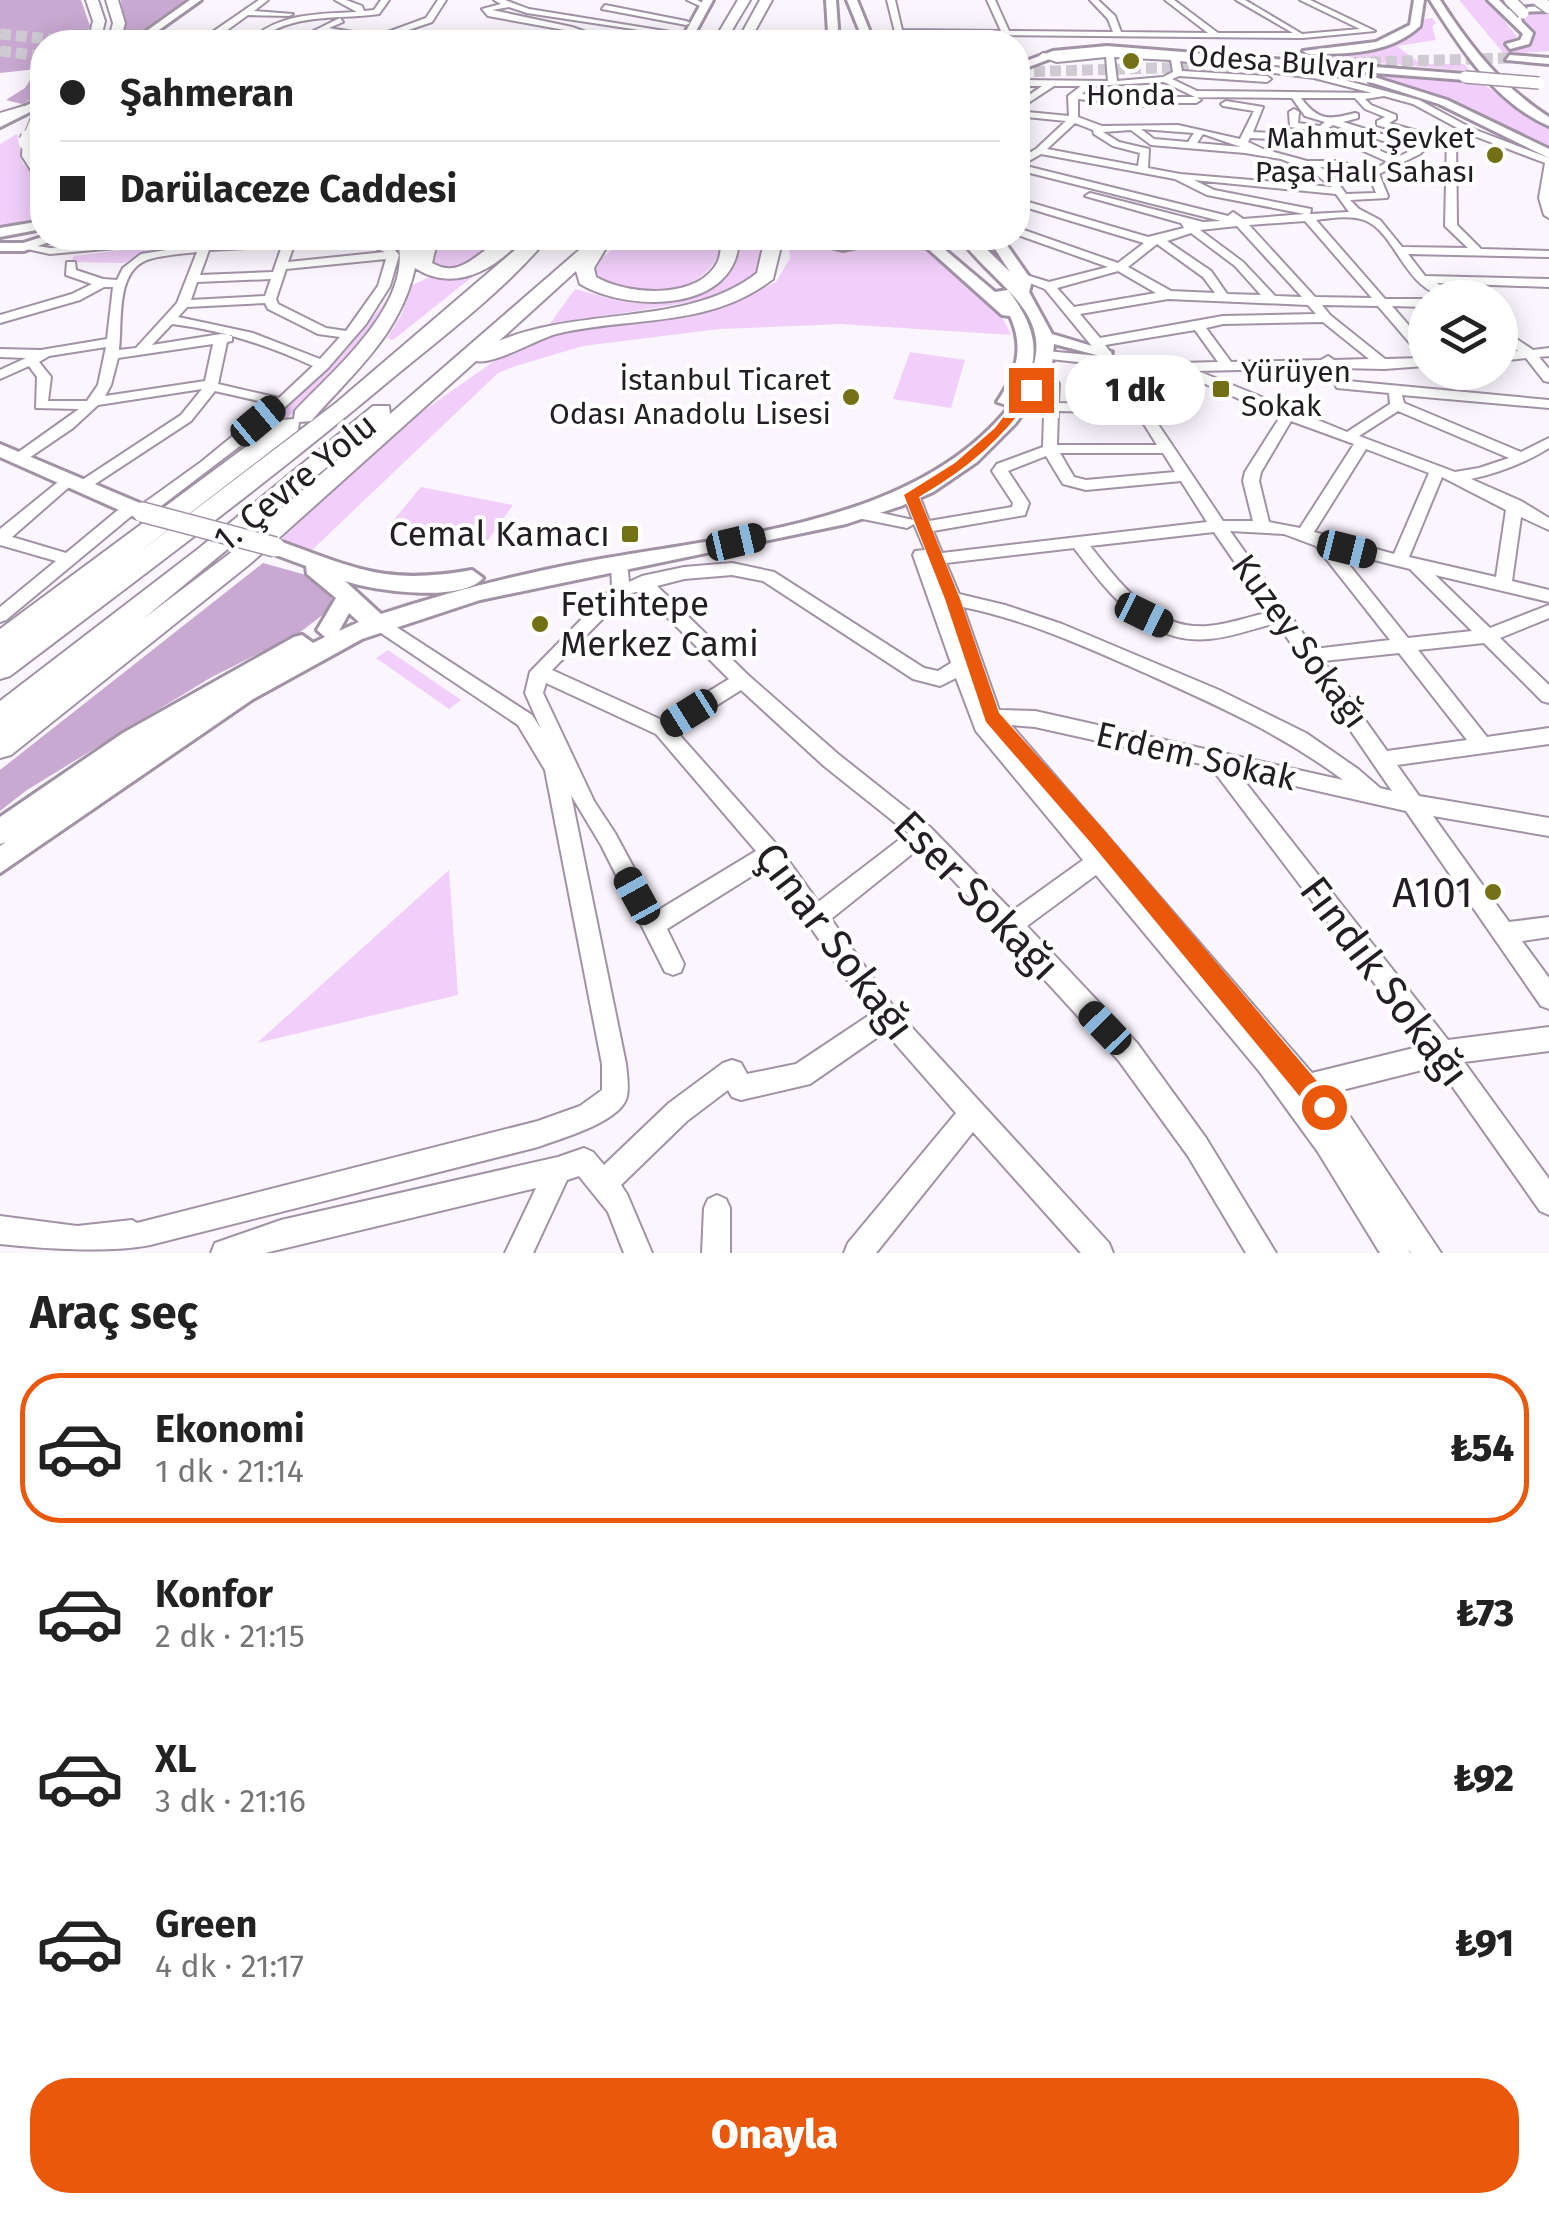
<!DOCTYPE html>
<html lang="tr">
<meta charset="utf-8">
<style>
:root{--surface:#fff;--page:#f2f2f2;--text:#222;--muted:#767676;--line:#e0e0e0;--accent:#ea580c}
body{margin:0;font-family:"Fira Sans",sans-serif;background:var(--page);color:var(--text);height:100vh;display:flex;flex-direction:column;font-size:38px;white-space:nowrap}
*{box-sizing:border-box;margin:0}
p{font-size:32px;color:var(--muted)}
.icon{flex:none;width:55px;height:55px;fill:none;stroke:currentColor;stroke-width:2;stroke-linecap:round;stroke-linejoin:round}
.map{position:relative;height:1253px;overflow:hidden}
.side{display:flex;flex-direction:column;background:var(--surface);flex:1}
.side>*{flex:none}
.hud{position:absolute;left:30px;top:30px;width:1000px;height:220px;border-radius:40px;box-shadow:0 5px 25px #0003;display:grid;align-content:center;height:220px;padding:0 30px;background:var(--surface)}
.tools{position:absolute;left:1408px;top:280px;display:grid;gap:20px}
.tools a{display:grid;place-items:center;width:110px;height:110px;border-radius:50%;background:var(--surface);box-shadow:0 5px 25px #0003;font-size:50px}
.end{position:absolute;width:45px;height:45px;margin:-22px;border:12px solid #ea580c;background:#fff;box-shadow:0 0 0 5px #fff}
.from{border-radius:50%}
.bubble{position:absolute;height:70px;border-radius:35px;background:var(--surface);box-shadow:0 5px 25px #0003;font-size:32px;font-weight:800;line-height:70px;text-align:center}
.car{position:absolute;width:30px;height:60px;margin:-30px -15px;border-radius:12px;box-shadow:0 0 8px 2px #0007;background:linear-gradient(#222 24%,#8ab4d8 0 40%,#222 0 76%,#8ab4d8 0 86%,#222 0)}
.hud b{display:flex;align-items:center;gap:35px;height:95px;font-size:38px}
.hud b+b{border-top:2px solid var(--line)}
.hud i{width:25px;height:25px;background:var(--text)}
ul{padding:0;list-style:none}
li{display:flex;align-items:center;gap:30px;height:150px;margin:0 20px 15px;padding:0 10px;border:5px solid transparent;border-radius:40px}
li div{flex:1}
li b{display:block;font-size:38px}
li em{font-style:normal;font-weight:800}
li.current{border-color:var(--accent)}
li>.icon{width:90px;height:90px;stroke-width:1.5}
h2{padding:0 30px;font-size:45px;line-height:120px}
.button{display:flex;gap:20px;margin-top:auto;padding:20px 30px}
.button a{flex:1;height:115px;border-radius:40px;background:var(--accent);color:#fff;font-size:40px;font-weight:800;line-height:115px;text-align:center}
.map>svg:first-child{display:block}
.green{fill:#f1cffa}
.forest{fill:#c9a8d1}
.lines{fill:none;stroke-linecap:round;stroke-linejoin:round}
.major-tunnel{stroke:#d0cad2;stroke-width:11;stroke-dasharray:11 5;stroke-linecap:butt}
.minor-casing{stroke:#a193a5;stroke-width:4}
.major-casing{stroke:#a193a5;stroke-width:6}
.highway-casing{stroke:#a193a5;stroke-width:4}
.minor{fill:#fff;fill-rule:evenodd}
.major{fill:#fff;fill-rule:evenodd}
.highway{fill:#fff;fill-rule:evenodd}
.major-bridge-far1-casing{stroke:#a193a5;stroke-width:14;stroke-linecap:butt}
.major-bridge-casing{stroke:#a193a5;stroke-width:22;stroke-linecap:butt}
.highway-bridge-far1-casing{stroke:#a193a5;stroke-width:16;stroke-linecap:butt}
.highway-bridge-casing{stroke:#a193a5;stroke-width:21;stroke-linecap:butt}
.major-bridge-far1{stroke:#fff;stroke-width:11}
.major-bridge{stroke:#fff;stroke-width:19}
.highway-bridge-far1{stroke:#fff;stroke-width:14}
.highway-bridge{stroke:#fff;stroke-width:18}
.route{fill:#ea580c}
.poi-dot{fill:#727115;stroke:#fff;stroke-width:4}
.labels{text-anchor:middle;stroke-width:8;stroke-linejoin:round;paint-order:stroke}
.far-street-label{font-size:30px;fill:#231e24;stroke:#fff}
.far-poi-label{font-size:30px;fill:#231e24;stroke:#fff;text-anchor:end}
.street-label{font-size:35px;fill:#231e24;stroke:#fff}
.poi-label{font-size:35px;fill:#231e24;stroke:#fff;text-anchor:end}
.near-poi-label{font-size:42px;fill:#231e24;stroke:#fff;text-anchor:end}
.near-street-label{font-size:42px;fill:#231e24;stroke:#fff}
</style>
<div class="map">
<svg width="1549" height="1253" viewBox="0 0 1549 1253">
<rect width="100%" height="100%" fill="#fbf5fd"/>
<path class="green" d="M1459,0H1488L1517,37L1502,43L1507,47L1527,42L1528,29L1514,10L1528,7L1549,10V51L1504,54Z
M1432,18L1436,23L1432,26L1436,40L1397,46L1421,64H1464L1470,71L1270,53C1307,54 1407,61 1424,19Z
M1319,67L1480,82L1549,128V151L1431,94Z
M17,134L22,162L42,185V223L0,228V144Z
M442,238H503L475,264L445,270L432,260Z
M625,238H719C727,272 676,295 647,293C632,292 616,287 601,284L594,274L602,258Z
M738,238H767L768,250L759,277L715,298L549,325L575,289C596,294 615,302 637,303C673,304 746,286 738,238Z
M788,238L845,249L911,238C941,260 999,300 1011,335L841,324L719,329L583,346L516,366L498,373L311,551L278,542L406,423L513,348L574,330L722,309L776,282L790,258Z
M260,240L152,251L123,263L70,262L74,256L170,244Z
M430,277H472L393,340L387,338L402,314L410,286Z
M388,298C385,340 282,430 243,446L343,354Z
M910,352L965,360L951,408L893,399Z
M421,487L513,505L486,543L391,523Z
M388,650L461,700L449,709L376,658Z
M449,870L458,995L257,1043Z"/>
<path class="forest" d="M0,0H81L90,26L82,42H42V93L22,104L6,100L25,88L37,69L0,73Z
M121,0H185L126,42Z
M263,563L317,578L330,587L333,607L299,633L210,678L27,790L0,811V770Z"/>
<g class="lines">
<path class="major-tunnel" d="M0,34L79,42
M710,37L763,41
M0,51L42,56
M1018,72L1510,58"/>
<g class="minor-casing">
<path id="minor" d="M259,0H268L254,11L293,14L289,16L248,15L215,39L198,42Z
M335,0H346L362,6L364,11L374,10L381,0H389L379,14C337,20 291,12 256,42H248C278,13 317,14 357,12Z
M438,0H446L432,22L382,39L384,42H363L368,39L321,32L300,42H291L340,18L343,22L329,28L377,36L426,18Z
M494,0H505L529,9L683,34L679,36L527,13L509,7L492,10L572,27L597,36L658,42H584L589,38L570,31L488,16L482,9L501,4Z
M687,0H697L704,4L700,6Z
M887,0H895L902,30L1001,31L987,0H995L1009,31L1113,32L1108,19L1090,0H1098L1115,16L1121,32L1208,33L1165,0H1174L1218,33H1293L1236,0H1245L1302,34L1360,29L1300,0H1310L1375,31L1303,38L899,34L895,32Z
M605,5L686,21L690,23L686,25L602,9Z
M1110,51L1175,55L1314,72L1419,100L1473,129L1549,158V218L1544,215L1539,198L1545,163L1469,134L1456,136L1457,225L1481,249L1549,251V257L1408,254L1425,276L1549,279V287L1437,283L1458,298C1404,298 1399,233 1364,220C1350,215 1331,218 1316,220L1385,299H1425V307L1392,306L1425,344V356L1420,355L1378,306L1322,305L1330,315L1385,359L1425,358V366L1384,369L1339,368L1347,381L1549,400V408L1402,395L1404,403L1521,452L1549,438V448C1525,463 1499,473 1471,479L1521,501L1549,518V530L1521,517L1512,581L1549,590V602L1435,575L1490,628L1549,605V618L1500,638L1549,685V703L1542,701L1484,643L1418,650L1487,737L1549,728V744L1397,765L1419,796L1549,818V836L1433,816L1509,922L1549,917V937L1522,941L1549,978V1009L1541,1006L1406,811L1238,773L1448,1040L1549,1027V1051L1464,1062L1549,1179V1215L1540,1211L1438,1066L1330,1093L1351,1118L1441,1253H1411L1408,1249L1410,1253H1380L1318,1152L1259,1071L1096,875L1027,926L1137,1043L1206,1138L1276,1253H1246L1188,1156L1119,1061L922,846L831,919L895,1009L1109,1243L1113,1253H1081L973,1132L876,1253H844L848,1243L956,1113L885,1032L810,1084L741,1100L732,1097L728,1090L687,1121L621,1185L627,1194L652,1253H624L608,1212L579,1176L567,1180L533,1253H505L536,1188L265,1253H211L215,1243L281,1220L558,1157L584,1148L593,1152L604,1165L669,1103L723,1063L732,1060L741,1063L747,1074L796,1064L871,1014L768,866L667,929L684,964L681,972L673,975L665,972L601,845L571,795L626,1064C627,1074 629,1087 627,1096C622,1122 559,1139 538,1147L150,1245C110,1253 45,1249 0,1244V1216L77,1226L132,1220L137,1223L538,1121L580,1106L602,1090V1064L545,770L518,725L372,627L369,623L378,617L384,619L532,715L541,729L525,693L530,672L612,588L611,563L619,557L627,563L629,582L642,576L684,567L732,563L774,572L924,668L938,671L951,663L913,555L915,551L925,550L914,524L907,528L853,517L851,513L853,509L859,508L913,520L903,495L911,490L919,495L929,521L1012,507L1013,503L992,471L997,464L1043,447L1045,384L1036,368L1038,365H1048L1059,384L1058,403L1131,405L1105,365L1041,358V352L1046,351L1100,356L1045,289L1017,278L1023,274L1049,282L1108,267L1018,235V228L1118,263L1144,243L1018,205V199L1148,237L1184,228L1181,223L1085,196L1090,193L1203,222L1221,221L1018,170V159L1036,149L1066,121L1026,117L1023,135L1018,138L1019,102L1042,86H1018V80L1108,81L1106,57L1057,62L1039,56L1043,53L1057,56ZM1114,57L1171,60L1173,72L1163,77L1117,81ZM1180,61L1314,78L1372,93L1197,91L1172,79L1179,76L1267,82L1271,79L1267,76L1182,71ZM1164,82L1195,97L1292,98L1305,116L1325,122L1320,126L1298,123L1299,112L1294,109L1289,112L1290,127L1322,132L1333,125L1363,135L1335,141L1295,134L1253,132L1263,107L1226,101L1221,104L1223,106L1254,111L1240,139L1178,125L1102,126L1078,117V99L1147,106L1155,103H1196L1201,100L1196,97H1153L1146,100L1082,94L1091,86ZM1054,86H1081L1068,96L1069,116L1027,112L1028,103ZM1384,96L1413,104L1461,130L1431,135L1389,123L1396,119V115L1371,105L1365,99ZM1301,98H1355L1365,109L1385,117L1377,121V125L1424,139L1417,145L1343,122L1358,118V114L1355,113C1329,120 1318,121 1301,98ZM1075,123L1093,130L1094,134L1113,146L1140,153L1138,166L1047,149ZM1141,129L1194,133L1188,142L1154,139ZM1131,130L1151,145L1245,153L1281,159L1313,172L1332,187L1180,174L1148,168L1149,149L1119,142L1103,132ZM1203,134L1241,147L1197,143ZM1250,138L1295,140L1335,147L1348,144L1388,162L1372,170L1336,161H1307L1263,149L1248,142ZM1374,138L1412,150L1396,158L1359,141ZM1447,138L1445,226L1468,248L1402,247L1380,220L1359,209L1350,200L1387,198L1388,196L1379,174L1420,154L1434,140ZM1041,154L1175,179L1207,195L1305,214L1243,219L1233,212L1228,216L1022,165ZM1320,167H1336L1369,175L1376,193L1346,194L1334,177ZM1194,180L1336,194L1349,212L1310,214L1311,209L1214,190ZM1305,221L1372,298L1315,297L1249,225ZM1237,226L1302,297L1275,296L1243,262L1200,230ZM1191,233L1235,266L1261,295L1227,294L1211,271L1167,241ZM1157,244L1203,277L1215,293L1171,291L1128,267ZM1118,271L1156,293L1074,307L1057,288ZM1168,299L1308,305L1316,314L1223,316L1100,338L1080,314ZM1323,322L1369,359L1334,360L1328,356L1321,360L1231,362L1206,328L1223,324ZM1195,330L1218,362L1180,363L1165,357L1159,362L1114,357L1105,345ZM1119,366L1176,371L1280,417L1245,472L1243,481L1253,521H1223ZM1326,368L1337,388L1389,393L1390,404L1347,432L1198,371ZM1058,411L1137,413L1157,445H1057ZM1398,411L1509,458L1479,468L1455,472L1359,436ZM1291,421L1354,444L1300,528L1269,522L1259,481L1261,472ZM1366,449L1429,473L1394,554L1314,532ZM1060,453H1163L1175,472L1086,480L1074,477ZM1046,456L1063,484L1086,490L1181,481L1207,522L942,553L933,531L1025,515L1029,503L1008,471ZM1442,477L1506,510L1496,577L1409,557ZM1230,531L1284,534L1316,546L1390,640L1314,649ZM1214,532L1269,612C1249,617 1229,624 1208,626C1154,631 1121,584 1090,546ZM1074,548C1108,592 1146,645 1209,639C1232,637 1254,628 1277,623L1392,791L1380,788L1358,769L1306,733L1219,690L1062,624L1005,605L959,594L946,563ZM1338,551L1410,569L1472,631L1408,638ZM732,575L763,581L913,679L940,686L956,678L976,731L1083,860L1012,911L930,827L838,754L748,675L657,586L684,579ZM641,591L729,679L662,720L552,670L627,594ZM963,607C1027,620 1086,647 1145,673C1214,704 1282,734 1343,780L1035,711L999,710ZM1399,653L1467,740L1387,751L1323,661ZM546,683L656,734L756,851L657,911L615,833L594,801L543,693ZM741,690L824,766L908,833L818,902L778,846L676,731ZM1011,725L1035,727L1210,766L1422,1046L1312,1073Z
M24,106L29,109L27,111L0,119V113Z
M166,238L170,239V243L50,254L18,247L24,244L50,248Z
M309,238C336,238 381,229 399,255L390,286L366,324L328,368L253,436L148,516L142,517L135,513L6,620L0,622V607L56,561L0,545V529L63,478H73L76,481L12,537L66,553L124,505L130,504L137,508L201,462L272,404L215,391L191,421L86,490H76L73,487L76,484L181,415L202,389L98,405L73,428L23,462H13V456L79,409L36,408L37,377L29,366L0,379V370L26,358L0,357V349L41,350L107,339L113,287H104L80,300L0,323V315L72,294L92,284L66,275L67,262H75L76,270L103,279L117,280L123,268L141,254L204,244ZM358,241L385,252L288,262L294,245ZM282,246L273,272L200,275L209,250ZM197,252L177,303L136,348L119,350C123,324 114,269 150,259C164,255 181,254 197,252ZM386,259L378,286L346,331L326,328L278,304L276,299L286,269ZM271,279L265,296L191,300L197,282ZM265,303L268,309L318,334L340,337L320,359L253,333L178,317L187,307ZM172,324C222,330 267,345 313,366L279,398L218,384L227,342L232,341V335L221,334L152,345ZM213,344L205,381L105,396L111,385L118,358ZM106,347L98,385L87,401H48L51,377L39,362L49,356Z
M1500,328L1533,350L1549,348V356L1539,357L1549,369V382L1544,381L1526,358L1500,361V353L1518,351L1500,338Z
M717,1195L726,1199L730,1208V1253H702L704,1208L708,1199Z"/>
</g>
<g class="major-casing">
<path id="major" d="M190,0H201L142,42H131Z
M703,0H713L695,33V42H685V33Z
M826,0H836L839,42L758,41L828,33Z
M847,0H857L874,42H864Z
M1414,0H1424L1420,26C1390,54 1347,54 1308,54L1303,51L1376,42L1410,25Z
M1430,0H1440C1470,47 1501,86 1549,117V126C1495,103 1460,47 1430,0Z
M1488,0H1499L1508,9L1549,5V11L1519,12L1522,22L1533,33L1529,44L1510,49L1506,44L1520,40L1523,34Z
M1107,46L1465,74L1471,77L1465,80L1107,52L1055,57L1018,71V64L1053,51Z
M1510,55L1549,58V64L1506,60Z
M1374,77L1447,100L1549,149V158L1439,104L1370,82Z
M42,98V106L0,127V118Z
M42,221V229L0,237V228Z
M42,237L60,238L24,251H0V243H23Z
M796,238L843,242L898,238L843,250Z
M916,238H931L995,292L1008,290C1033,323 1044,353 1021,392C1068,317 996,289 960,238H975L1010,272L988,238H1002L1032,281L1029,292L1052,334L1112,352L1104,357L1054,344L1052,365L1045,383L1015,424L977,462L933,492L901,506L846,524L480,600L362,639L253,699L0,873V846L6,842L0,844V817L123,733L294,637L302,635L313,643L325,637L317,630L336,598L307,574L306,566L268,552L265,547L268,542H282C360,570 387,585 472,570L483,578C462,603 374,591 345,581L381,614C446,593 511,576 579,563C722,536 914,527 1010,406L997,402C1016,374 1025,349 1010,316L1002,315ZM349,613L359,622L339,631Z
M0,444L149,507L152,512L142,519L135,517L0,457Z"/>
</g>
<g class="highway-casing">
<path id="highway" d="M86,0H98L105,21L100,42H88L93,21Z
M106,0H118L125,23L120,42H108L113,23Z
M738,0H750L725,42H713Z
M760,0H772L749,42H737Z
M23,139L36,142L42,180L36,178L22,156Z
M397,238H415L418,247L420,238H438L432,263C466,283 483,239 513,238L519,242C492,272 452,292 415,268C400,335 354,372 311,421L299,422L298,430L134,556L336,403L529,238H548C504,291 442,337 389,381C266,484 138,579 10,676L0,679V629L282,420L294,419L295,411C333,370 416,303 397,238Z
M593,238H612L594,268L596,277C627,295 699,301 718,261C721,254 721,245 721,238H739C738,313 629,313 580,284L576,271L499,341C582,306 688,327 757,273L765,238H783L773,279C709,329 630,316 556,334C535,340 494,365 476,361L251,563L11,755L0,758V701L198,549L373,406H389L390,414ZM368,433L233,551L143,619Z"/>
</g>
<use href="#minor" class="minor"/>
<use href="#major" class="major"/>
<use href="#highway" class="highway"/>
<g class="major-bridge-far1-casing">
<path id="major-bridge-far1" d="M1510,0L1523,13
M1538,0L1549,8
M1465,77L1539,83"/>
</g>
<g class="major-bridge-casing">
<path id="major-bridge" d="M142,512L275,547"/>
</g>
<g class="highway-bridge-far1-casing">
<path id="highway-bridge-far1" d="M29,141L42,109"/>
</g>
<g class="highway-bridge-casing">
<path id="highway-bridge" d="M28,142L30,138"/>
</g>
<use href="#major-bridge-far1" class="major-bridge-far1"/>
<use href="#major-bridge" class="major-bridge"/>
<use href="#highway-bridge-far1" class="highway-bridge-far1"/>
<use href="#highway-bridge" class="highway-bridge"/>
</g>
<path class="route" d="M1026,388L1037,390C1002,439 970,467 919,497L960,599L999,713L1105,831L1332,1099L1335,1107L1332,1115L1324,1119L1315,1115L1091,843L986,722L945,599L904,495L955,463L995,428Z"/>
<g class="poi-dot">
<circle cx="1131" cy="61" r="10"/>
<circle cx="1495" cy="155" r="10"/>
<rect x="1211" y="379" width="20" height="20" rx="5"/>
<circle cx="851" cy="397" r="10"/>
<rect x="620" y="524" width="20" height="20" rx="5"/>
<circle cx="540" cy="624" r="10"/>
<circle cx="1493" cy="892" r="10"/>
</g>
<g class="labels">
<g class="far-street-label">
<text transform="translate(1282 62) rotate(4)" y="10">Odesa Bulvarı</text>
</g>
<g class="far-poi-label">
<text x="1131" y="105" text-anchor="middle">Honda</text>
<text x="1475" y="148">Mahmut Şevket<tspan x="1475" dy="34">Paşa Halı Sahası</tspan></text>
<text x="1241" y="382" text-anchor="start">Yürüyen<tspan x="1241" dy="34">Sokak</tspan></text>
<text x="831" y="390">İstanbul Ticaret<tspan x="831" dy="34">Odası Anadolu Lisesi</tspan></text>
</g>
<g class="street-label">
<text transform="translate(295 482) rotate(-39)" y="12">1. Çevre Yolu</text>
<text transform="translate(1300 641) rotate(54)" y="12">Kuzey Sokağı</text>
<text transform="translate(1196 756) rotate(13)" y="12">Erdem Sokak</text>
</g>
<g class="poi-label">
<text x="610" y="546">Cemal Kamacı</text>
<text x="560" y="616" text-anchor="start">Fetihtepe<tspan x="560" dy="40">Merkez Cami</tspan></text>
</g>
<g class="near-poi-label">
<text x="1473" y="907">A101</text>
</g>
<g class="near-street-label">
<text transform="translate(977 895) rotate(46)" y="15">Eser Sokağı</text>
<text transform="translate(835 941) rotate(53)" y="15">Çınar Sokağı</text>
<text transform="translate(1385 981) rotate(53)" y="15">Fındık Sokağı</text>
</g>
</g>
</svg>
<div class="tools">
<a><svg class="icon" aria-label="layers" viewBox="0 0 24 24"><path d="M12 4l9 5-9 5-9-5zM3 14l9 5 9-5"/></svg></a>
</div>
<i class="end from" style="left:1324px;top:1107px"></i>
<i class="end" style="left:1031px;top:390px"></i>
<div class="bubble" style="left:1065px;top:355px;width:140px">1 dk</div>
<i class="car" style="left:258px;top:421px;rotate:50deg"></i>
<i class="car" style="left:736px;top:542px;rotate:77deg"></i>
<i class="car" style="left:1347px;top:549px;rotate:104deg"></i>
<i class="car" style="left:1144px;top:615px;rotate:116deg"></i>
<i class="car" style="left:689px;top:713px;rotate:238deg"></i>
<i class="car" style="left:637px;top:896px;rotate:331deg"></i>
<i class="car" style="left:1105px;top:1028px;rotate:316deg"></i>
<div class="hud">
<b><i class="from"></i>Şahmeran</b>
<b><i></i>Darülaceze Caddesi</b>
</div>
</div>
<section class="side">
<h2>Araç seç</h2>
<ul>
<li class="current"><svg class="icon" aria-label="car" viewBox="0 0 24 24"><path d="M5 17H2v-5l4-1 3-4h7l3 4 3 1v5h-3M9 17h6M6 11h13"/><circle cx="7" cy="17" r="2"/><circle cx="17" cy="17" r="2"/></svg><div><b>Ekonomi</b><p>1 dk · 21:14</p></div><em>₺54</em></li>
<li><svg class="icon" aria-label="car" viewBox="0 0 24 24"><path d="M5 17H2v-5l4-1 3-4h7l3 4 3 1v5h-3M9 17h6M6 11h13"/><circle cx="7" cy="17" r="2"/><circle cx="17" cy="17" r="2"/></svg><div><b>Konfor</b><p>2 dk · 21:15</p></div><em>₺73</em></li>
<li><svg class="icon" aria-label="car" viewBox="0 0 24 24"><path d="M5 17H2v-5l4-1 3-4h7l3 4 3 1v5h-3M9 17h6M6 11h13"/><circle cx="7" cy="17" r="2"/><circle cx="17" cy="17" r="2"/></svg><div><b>XL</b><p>3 dk · 21:16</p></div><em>₺92</em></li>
<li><svg class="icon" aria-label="car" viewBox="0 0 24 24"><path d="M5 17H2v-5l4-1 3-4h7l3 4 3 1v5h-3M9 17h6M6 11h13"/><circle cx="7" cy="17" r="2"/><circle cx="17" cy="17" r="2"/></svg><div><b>Green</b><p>4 dk · 21:17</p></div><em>₺91</em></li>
</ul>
<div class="button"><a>Onayla</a></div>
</section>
